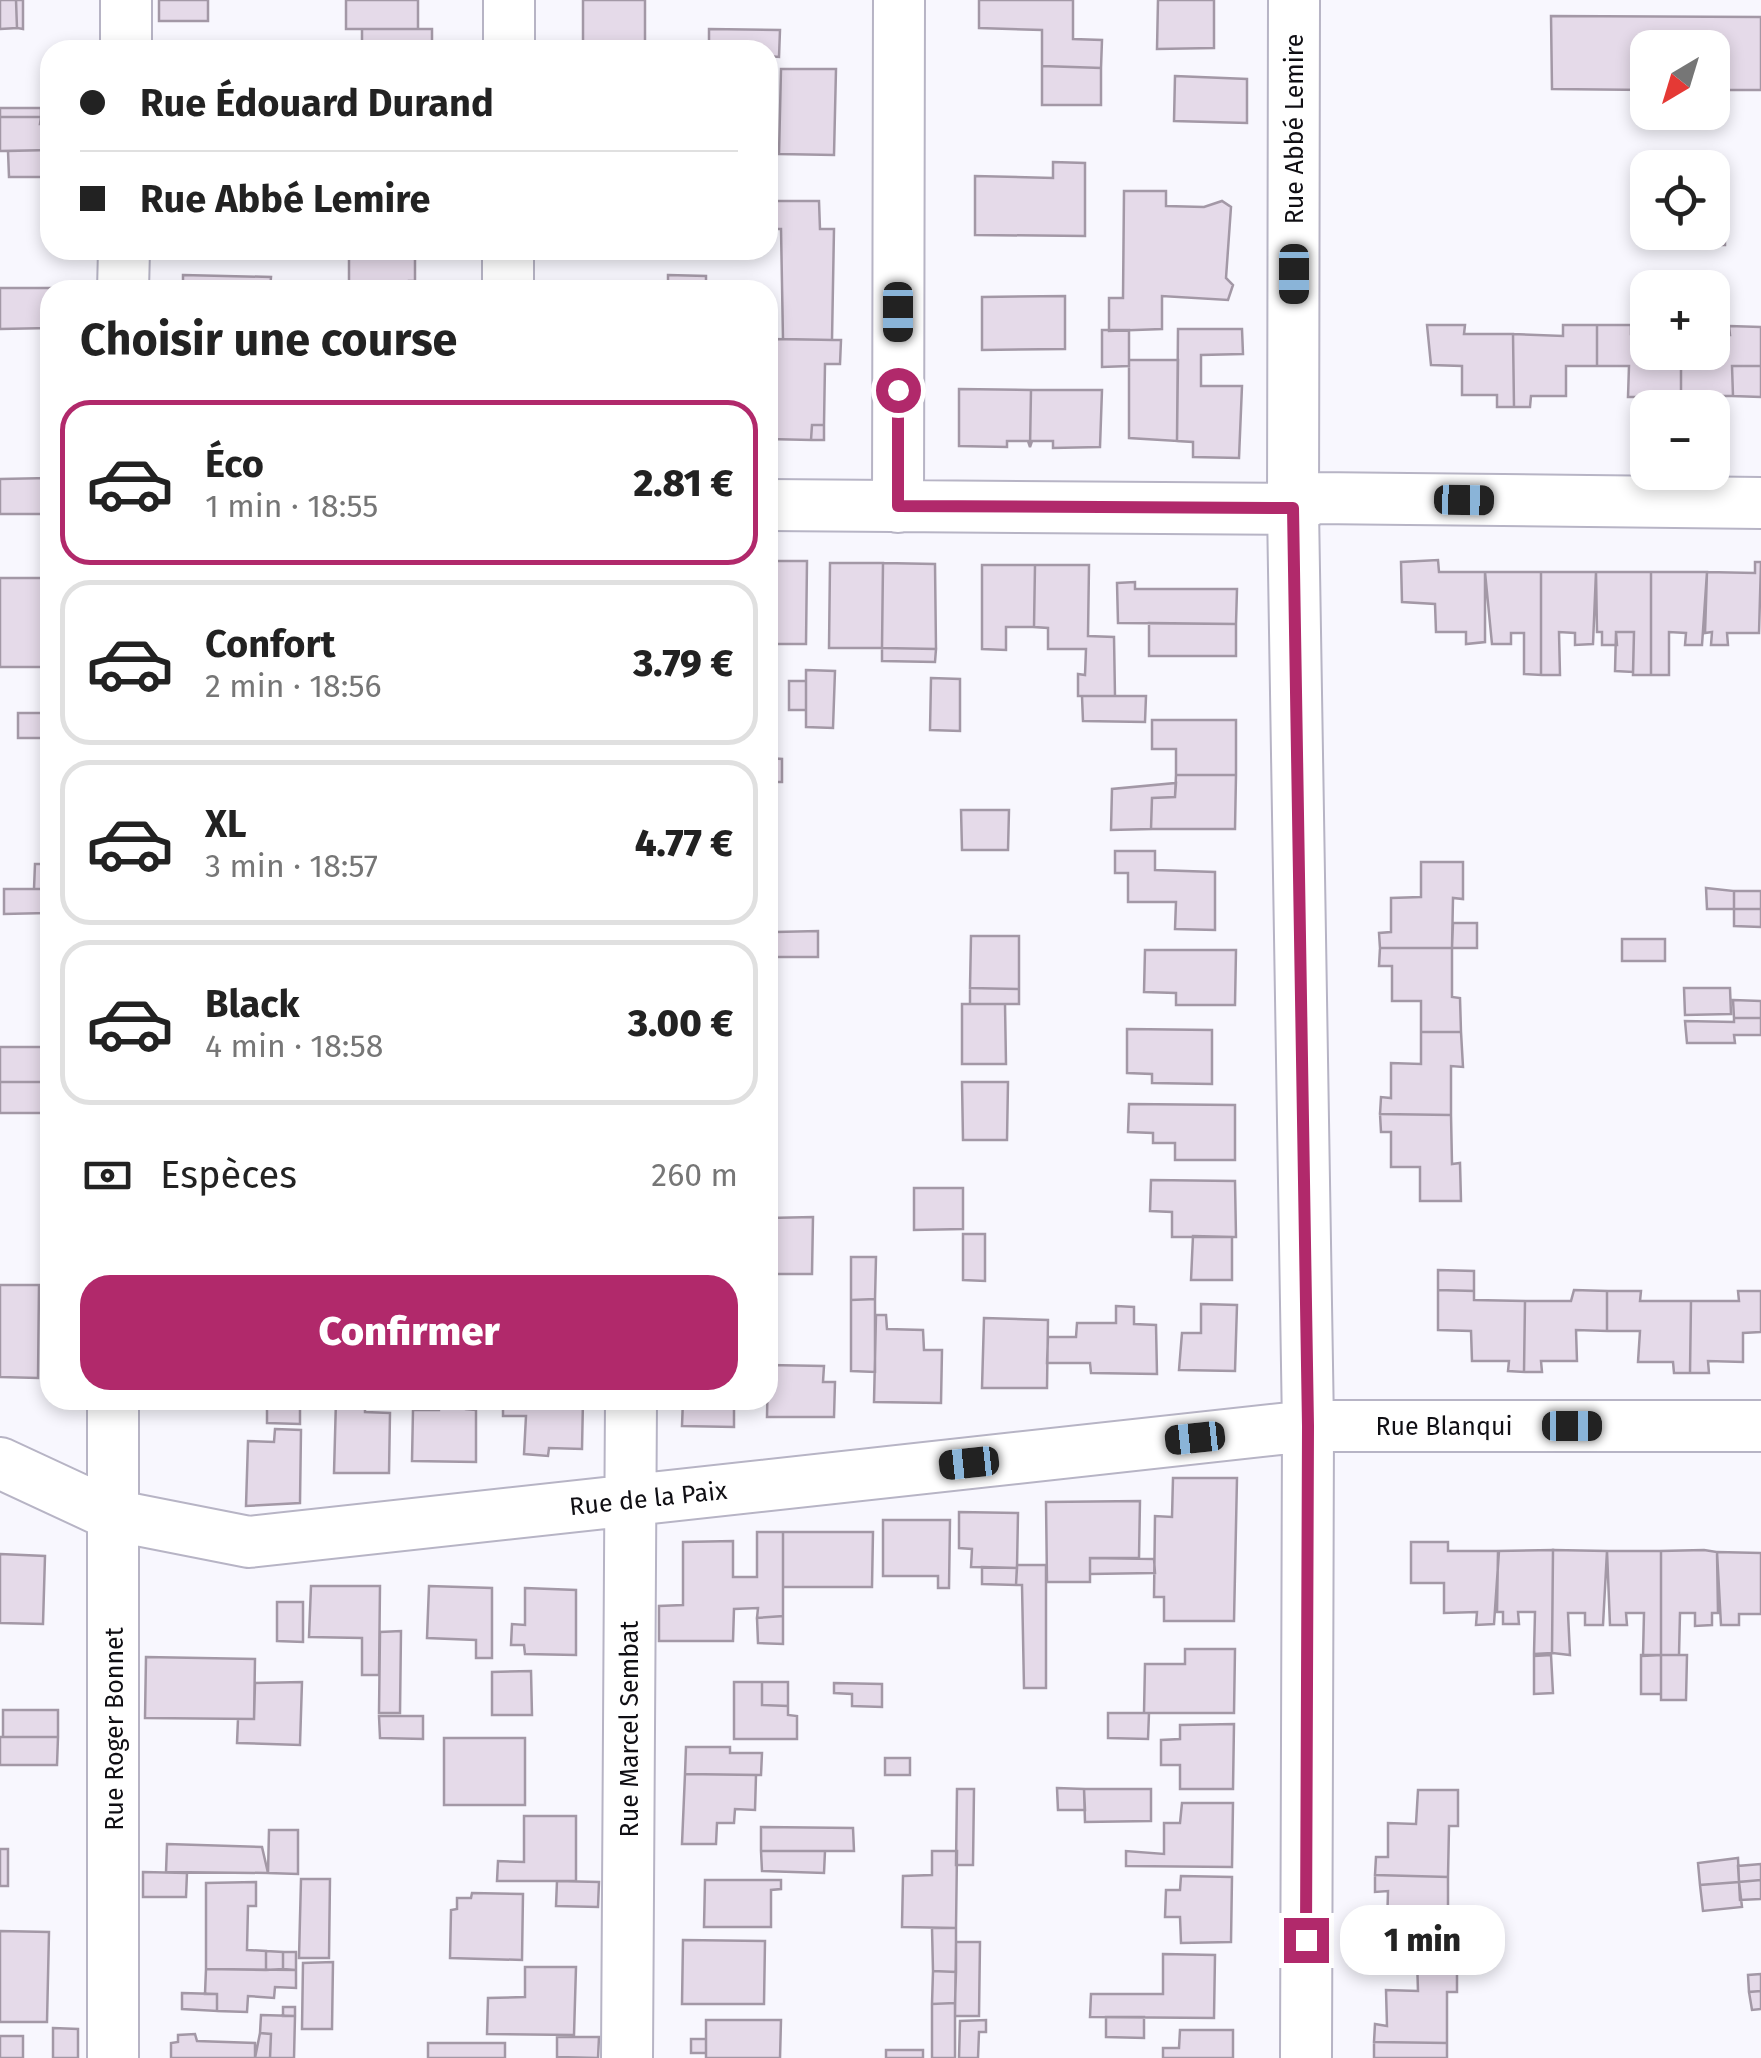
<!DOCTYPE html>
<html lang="fr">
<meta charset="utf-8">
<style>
:root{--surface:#fff;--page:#f2f2f2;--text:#222;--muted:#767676;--line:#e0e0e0;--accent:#b1296b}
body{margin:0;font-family:"Fira Sans",sans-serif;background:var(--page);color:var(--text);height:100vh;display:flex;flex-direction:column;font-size:38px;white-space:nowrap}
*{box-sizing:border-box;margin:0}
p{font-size:32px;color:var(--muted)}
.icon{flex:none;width:55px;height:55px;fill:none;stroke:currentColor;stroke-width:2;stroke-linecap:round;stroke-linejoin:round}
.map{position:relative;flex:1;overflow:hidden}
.drawer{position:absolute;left:40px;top:280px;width:738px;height:1130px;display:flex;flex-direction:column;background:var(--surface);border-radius:30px;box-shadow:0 5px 15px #0003}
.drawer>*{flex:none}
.guide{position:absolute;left:40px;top:40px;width:738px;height:220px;border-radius:30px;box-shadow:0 5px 15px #0003;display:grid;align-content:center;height:220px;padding:0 40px;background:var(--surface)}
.needle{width:65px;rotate:218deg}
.tools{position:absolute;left:1630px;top:30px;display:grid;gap:20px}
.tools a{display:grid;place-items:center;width:100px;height:100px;border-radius:20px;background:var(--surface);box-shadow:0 5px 15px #0003;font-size:50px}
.end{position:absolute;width:45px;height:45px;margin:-22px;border:12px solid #b1296b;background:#fff;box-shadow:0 0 0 5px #fff}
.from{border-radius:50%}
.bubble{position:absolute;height:70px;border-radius:30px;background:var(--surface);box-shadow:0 5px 15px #0003;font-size:32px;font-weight:800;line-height:70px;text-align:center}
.car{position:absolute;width:30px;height:60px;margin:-30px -15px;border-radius:12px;box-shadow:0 0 8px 2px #0007;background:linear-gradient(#222 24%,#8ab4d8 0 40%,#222 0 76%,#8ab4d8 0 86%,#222 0)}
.guide b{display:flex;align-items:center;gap:35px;height:95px;font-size:38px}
.guide b+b{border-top:2px solid var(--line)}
.guide i{width:25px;height:25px;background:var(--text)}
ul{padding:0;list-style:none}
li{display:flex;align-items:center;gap:30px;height:165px;margin:0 20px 15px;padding:0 20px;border:5px solid var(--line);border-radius:30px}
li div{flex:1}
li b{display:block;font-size:38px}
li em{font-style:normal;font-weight:800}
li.on{border-color:var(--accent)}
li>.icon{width:90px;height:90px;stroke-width:1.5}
h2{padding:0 40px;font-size:45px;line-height:120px}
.pay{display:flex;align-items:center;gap:25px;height:110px;padding:0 40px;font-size:38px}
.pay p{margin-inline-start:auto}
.button{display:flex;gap:20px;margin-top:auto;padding:20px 40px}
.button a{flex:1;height:115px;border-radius:30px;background:var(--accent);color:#fff;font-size:40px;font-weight:800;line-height:115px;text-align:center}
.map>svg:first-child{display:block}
.building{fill:#e5dae9;stroke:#a398a6;stroke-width:2.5}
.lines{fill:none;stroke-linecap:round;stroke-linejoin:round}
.street-casing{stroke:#b7b4c5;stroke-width:54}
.street{stroke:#fff;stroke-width:50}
.route{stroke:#b1296b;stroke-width:12}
.labels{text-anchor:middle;stroke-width:8;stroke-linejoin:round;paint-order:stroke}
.street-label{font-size:25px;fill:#100f14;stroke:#fff}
</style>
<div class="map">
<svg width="1761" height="2058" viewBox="0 0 1761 2058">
<rect width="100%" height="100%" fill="#f8f7fe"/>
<path class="building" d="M0,0H16L17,28L0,29Z
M16,0H23V29L17,28Z
M159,0H208V21H159Z
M346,0H418V29H346Z
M583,0H645V50H583Z
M979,0H1073V39L1102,40L1101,68L1042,66V30L979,28Z
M1158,0H1214V48L1157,49Z
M1551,16L1761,17V90H1712V48H1648V90L1552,89Z
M362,29H432V50H362Z
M709,29L780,30L779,57L768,56V50H709Z
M1042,66L1101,68V105H1042Z
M781,69H836L834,155L779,154Z
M1175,76L1247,79V123L1174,121Z
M0,108H41V117H0Z
M0,117H41L40,124H50V150L0,151Z
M50,150V177H9L8,151Z
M1053,162L1085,163V236L975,235V176L1053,178Z
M1124,191H1166V206L1204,207L1222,201L1231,207L1226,278L1233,285L1228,300L1162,296V329L1109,331V298H1123Z
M768,201H819L820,229H834L832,340L783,339L781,229H768Z
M1712,210H1725V245H1690V232H1712Z
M349,250H415V281H409V290H349Z
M183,275L271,277L270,290H183Z
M668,275L706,276V290H668Z
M0,288H56L50,290V328L0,329Z
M1065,296V349L982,350V297Z
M1427,325H1465L1464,334H1513L1514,407H1497V395H1462V366L1431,365Z
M1563,325H1597V366H1566V396H1531L1530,407H1514L1513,334L1563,336Z
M1597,325H1631V334L1648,335V352H1681V408H1662L1663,397H1628L1629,366H1597Z
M1729,326L1761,327V366H1732L1733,396H1696L1697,407L1681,408V352H1712V335H1730Z
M1178,329H1242L1243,354L1201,355V386H1242L1239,458L1193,457V442L1177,441Z
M1102,330H1129V366L1102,367Z
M768,339L841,340L840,364H825L824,425H812L811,440L768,439Z
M1129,360H1178L1177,441L1129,438Z
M1732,366H1761V397L1733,396Z
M959,389L1031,390L1030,447L1028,441H1007V447L959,446Z
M1031,390H1102L1100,447L1053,448V441H1032L1030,447Z
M812,425H824V440H811Z
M49,478L50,514H0V479Z
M1438,560L1439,572H1485V642L1466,644V632H1436L1435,604L1402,602L1401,562Z
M768,561H807L806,644H768Z
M1755,562H1761L1759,633H1727L1728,645H1711L1712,632L1705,633L1707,572L1755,573Z
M830,563H883L882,648H829Z
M883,563L935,564L936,649L882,648Z
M982,565H1035L1034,627H1006V650L982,649Z
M1035,565H1089L1088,636L1114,637L1115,696H1078V674L1085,675L1086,649H1048V628L1034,627Z
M1485,572H1541V675L1524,674V633H1511V644H1492Z
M1541,572H1596L1593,644L1575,645V633L1559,632L1560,675H1541Z
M1596,572H1651V675H1633L1634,632H1616L1617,645H1602V632H1597Z
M1651,572H1707L1702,645H1685L1686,633L1669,632V675H1651Z
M0,578H50V667H0Z
M1135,582V589H1237L1236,624L1118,623L1117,583Z
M1149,623L1236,624V656H1149Z
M1616,632H1634L1633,672L1615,671Z
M882,648L936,649L935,662L882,661Z
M806,670L835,671L833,728L806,727Z
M931,678L960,679V731L930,730Z
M789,681H806V710H789Z
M1082,696H1146L1145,722L1083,721Z
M18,713H50V738H18Z
M1152,720H1236V775H1176V749H1152Z
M768,758L782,759V782H768Z
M1176,775H1236L1235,829H1151L1152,798L1175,797Z
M1176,783L1175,797L1152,798L1151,829L1111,830L1112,789Z
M961,810H1009L1008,850H962Z
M1115,851H1155V870L1215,872V930L1175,929L1176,902H1128V873H1115Z
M1421,862H1463V899L1453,898L1452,948H1380L1379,933L1391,932V898L1421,897Z
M35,864H50V889H34Z
M1706,888L1734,891V909H1707Z
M4,889H48L47,913L4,914Z
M1734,891H1761V909H1734Z
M1734,909H1761V927L1734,926Z
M1453,923H1477V948H1452Z
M818,931V957H775L776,932Z
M971,936H1019V989L970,988Z
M1622,939H1665V961H1622Z
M1380,948H1452V997L1460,998L1461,1032H1421V1001H1392V966H1379Z
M1145,950H1236L1235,1005H1176V993L1144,992Z
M768,971H774L776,1016L768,1015Z
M970,988L1019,989V1004H970Z
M1684,988H1730L1731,1014L1685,1015Z
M1733,1000L1761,1001V1018H1734Z
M962,1004H1005L1006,1064H962Z
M1734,1018H1761V1035H1734L1735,1043H1687L1685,1021L1734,1022Z
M1127,1029L1212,1030V1084L1152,1083V1074L1127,1073Z
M1421,1032H1461L1463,1067L1451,1066V1115L1380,1114L1381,1097L1391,1098V1063L1421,1064Z
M0,1047H50V1082H0Z
M0,1082H50V1113H0Z
M962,1082H1008L1007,1140H963Z
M1129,1104L1235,1105V1160H1175V1143H1153V1133L1128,1132Z
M1380,1114L1451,1115L1452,1164L1460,1163L1461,1201H1420V1167H1391V1132H1381Z
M1151,1180L1235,1181L1236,1237H1172V1212L1150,1211Z
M914,1188H963V1229L914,1230Z
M813,1217L812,1274H768V1218Z
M963,1234H985V1281L963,1280Z
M1193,1236L1232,1237V1280H1191Z
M851,1257H876L875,1299L851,1300Z
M1438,1270L1474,1271V1291L1438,1290Z
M0,1285H39L38,1378L0,1377Z
M1438,1290L1474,1291V1300L1525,1301L1524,1372L1508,1371L1509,1361H1472L1471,1331L1438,1330Z
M1574,1290L1607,1291V1331L1576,1330L1577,1361H1541L1542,1372H1524L1525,1301H1571Z
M1607,1291H1641L1640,1301H1691L1690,1373H1674L1673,1362H1638L1640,1331H1607Z
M1738,1291H1761V1332L1743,1333V1362L1708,1361L1709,1373H1690L1691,1301H1739Z
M875,1299V1372L851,1371V1300Z
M1201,1304L1237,1305L1235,1371L1179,1370L1182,1333H1201Z
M1116,1306L1134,1307V1324L1156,1325L1157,1374L1091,1373L1090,1363H1047L1048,1337H1076L1077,1323H1116Z
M876,1315H886L887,1329L923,1330L924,1350H942L941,1403L874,1402Z
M984,1318L1048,1320L1047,1388H982Z
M768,1365L824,1366L823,1382H835L834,1417H767Z
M247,1400H273V1408H247Z
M273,1400H300V1424L267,1423V1409L273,1408Z
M336,1400H365V1412L390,1413L389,1473H334Z
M440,1400H466V1409L476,1410V1462L412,1461L413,1410H439Z
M503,1400H583L582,1449L549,1448L548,1456L524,1454L526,1416H503Z
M683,1400H734V1427L682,1426Z
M275,1429L301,1430L300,1503L246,1506L248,1441L274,1442Z
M1173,1478H1237L1234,1621H1164V1597H1154L1155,1516L1172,1517Z
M1140,1501L1139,1558H1090V1582H1047L1046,1502Z
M959,1512L1018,1513L1017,1568L971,1567L972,1549L959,1548Z
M883,1520H950L949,1588H938V1576H883Z
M757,1532H783V1616L757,1618L758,1608L734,1609L733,1641H659V1606L683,1605V1542L733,1541V1577H757Z
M783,1532H873L872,1587H783Z
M1411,1542H1448V1551H1499L1494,1624L1476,1625L1477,1612L1444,1613V1583H1411Z
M1553,1550L1607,1551L1603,1625H1585V1613H1568L1570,1655L1552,1653Z
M1553,1550L1552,1653L1534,1654L1535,1612H1518L1519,1624H1503V1612H1497L1498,1551Z
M1704,1550L1717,1552L1718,1613H1712V1625L1695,1626V1613H1680L1679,1655H1661V1551Z
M1607,1551H1661V1655L1643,1656L1644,1613H1626L1627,1625H1610Z
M1717,1552L1761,1553V1614H1739V1625H1721Z
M0,1554L45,1556L43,1624L0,1623Z
M1090,1558L1154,1559L1155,1573L1090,1574Z
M1017,1565H1046V1688H1024L1022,1585H1016Z
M982,1567L1017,1568L1016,1585L982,1584Z
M311,1586H380L379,1675H362V1638L309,1637Z
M429,1586L492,1588V1658H476V1640L427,1638Z
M525,1588L576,1590V1655L525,1654L524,1645H511L512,1624L525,1625Z
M277,1602H303V1642L277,1641Z
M783,1616V1644L758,1643L757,1618Z
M401,1631L400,1713H379L380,1632Z
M1185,1649H1235L1234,1713H1144L1145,1664H1185Z
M1551,1655L1553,1693L1534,1694V1656Z
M1641,1655H1661V1694H1641Z
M1661,1655H1687L1686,1700H1661Z
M146,1657L255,1659L254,1719L145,1718Z
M531,1671L532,1715H492V1672Z
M302,1682L300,1745L237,1743L238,1719H254L255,1683Z
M734,1682H762V1705L788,1706V1715L797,1716V1739H734Z
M762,1682H788V1706L762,1705Z
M834,1683L882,1684V1707L852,1706V1694L834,1693Z
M3,1710H58V1737H3Z
M1108,1713H1149L1148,1739L1108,1738Z
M379,1716H423V1739L380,1738Z
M1234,1724L1233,1789H1180V1765H1161V1740L1180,1739V1725Z
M0,1737H58L57,1765H0Z
M444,1738H525V1805H444Z
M686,1747H730V1753H762L761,1775L685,1774Z
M885,1758H910V1775H885Z
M685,1774L756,1775L755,1810L735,1809L734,1823H717L716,1844H682Z
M1057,1788L1084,1789L1085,1810H1058Z
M957,1789H974L973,1865H956Z
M1084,1789H1151V1821L1085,1822Z
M1418,1790H1458V1826H1449L1448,1877L1375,1875L1376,1857H1388V1823L1416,1824Z
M1182,1803H1233L1232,1867L1126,1866V1851L1164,1854V1823H1180Z
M524,1816H576V1881H497L498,1861L524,1862Z
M761,1827L853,1828L854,1851H761Z
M269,1830H298V1874L268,1873Z
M167,1844L262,1847L268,1873L166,1872Z
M0,1849H8V1886H0Z
M761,1851H825L824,1873L762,1871Z
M932,1851H957L956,1928L902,1927L903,1876L932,1875Z
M1738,1858L1739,1882L1700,1885L1698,1863Z
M1761,1864V1880L1739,1882L1738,1866Z
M143,1872L187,1873L186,1897H143Z
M1375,1875L1448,1877V1926L1458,1928L1457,1960L1417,1959V1928H1387L1388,1891L1375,1892Z
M1181,1876L1232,1877L1231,1942L1181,1943L1180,1917H1165L1166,1890H1180Z
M301,1879H330L329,1958H299Z
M705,1880H781V1889L771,1890V1927H704Z
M1761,1880V1899L1740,1900L1739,1882Z
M557,1881L599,1882L598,1907L556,1906Z
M256,1882V1906H248L247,1950L266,1951V1970L206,1969V1883Z
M1739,1882L1742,1907L1703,1911L1700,1885Z
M472,1893L523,1894L522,1960L450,1958L451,1910L457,1909V1898H471Z
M932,1928H956V1972L933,1971Z
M0,1931L49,1932L47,2022H0Z
M683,1940L765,1941L764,2004H682Z
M956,1942H980L979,2016H955Z
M266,1951L283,1952V1969L266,1970Z
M283,1952H296V1970L283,1969Z
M1163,1954L1215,1955L1214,2018L1090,2017L1091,1994H1163Z
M1417,1959L1457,1960V1992H1447V2043L1374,2042L1375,2024L1387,2026L1386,1990L1418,1991Z
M333,1962L332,2029H302L303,1963Z
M525,1967H576L574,2035L487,2034L488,1998L525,1997Z
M206,1969L296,1970V1988L275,1987L274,1998L248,1996L247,2012L217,2011V1994H205Z
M933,1971L956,1972L955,2003L932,2004Z
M1761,1974V1991L1749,1992L1748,1975Z
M1761,1991V2009L1752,2010L1749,1992Z
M182,1993L217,1994V2011L182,2009Z
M955,2003V2058H932V2004Z
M283,2007H295V2016H283Z
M261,2015L295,2016L294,2058H270L271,2034L260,2033Z
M1106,2017H1144V2038L1106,2037Z
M706,2020H781L780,2058H706Z
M986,2020V2032H979L978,2058H959L960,2021Z
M53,2028L78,2029V2058H53Z
M1180,2030H1233V2058H1163V2048H1179Z
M260,2033L271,2034L270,2058H255Z
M195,2034L197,2041L255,2043V2058H171V2043L178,2042V2035Z
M0,2036H23V2058H0Z
M557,2037H599L598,2058L557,2057Z
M691,2039H706V2053H691Z
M1374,2042L1447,2043V2058H1374Z
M428,2043H505V2058H428Z
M886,2050H923V2058H886Z"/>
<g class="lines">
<g class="street-casing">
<path id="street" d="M1294,0L1293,509L1308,1426L1306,2058
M126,50V0
M509,50V0
M123,290L124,250
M508,290V250
M768,505L1293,509L1315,498L1761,503
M898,507L899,0
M0,1463L112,1515L249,1542L1308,1426H1761
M113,2058V1400
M627,2058L631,1400"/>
</g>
<use href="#street" class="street"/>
</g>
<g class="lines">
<path class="route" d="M898,390V506L1293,508L1308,1426L1306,1940"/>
</g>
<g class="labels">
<g class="street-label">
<text transform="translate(1294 129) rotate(-90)" y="9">Rue Abbé Lemire</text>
<text x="1444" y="1435">Rue Blanqui</text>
<text transform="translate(648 1498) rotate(-6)" y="9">Rue de la Paix</text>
<text transform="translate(114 1729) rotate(-90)" y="9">Rue Roger Bonnet</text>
<text transform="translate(629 1729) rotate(-90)" y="9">Rue Marcel Sembat</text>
</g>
</g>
</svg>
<div class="tools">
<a><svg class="needle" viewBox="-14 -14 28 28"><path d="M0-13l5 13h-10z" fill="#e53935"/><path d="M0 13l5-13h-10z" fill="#767676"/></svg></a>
<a><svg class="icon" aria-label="locate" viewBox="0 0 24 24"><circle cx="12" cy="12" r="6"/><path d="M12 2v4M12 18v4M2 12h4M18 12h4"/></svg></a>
<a>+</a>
<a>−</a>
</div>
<i class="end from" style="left:898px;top:390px"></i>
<i class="end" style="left:1306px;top:1940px"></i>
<div class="bubble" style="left:1340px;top:1905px;width:165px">1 min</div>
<i class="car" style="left:1294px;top:274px;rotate:180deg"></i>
<i class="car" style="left:898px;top:312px;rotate:180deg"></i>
<i class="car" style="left:1464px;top:500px;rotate:91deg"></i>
<i class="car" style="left:1572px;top:1426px;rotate:90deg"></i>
<i class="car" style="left:1195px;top:1438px;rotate:264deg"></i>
<i class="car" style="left:969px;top:1463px;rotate:264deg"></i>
<div class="guide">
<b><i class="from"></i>Rue Édouard Durand</b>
<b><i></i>Rue Abbé Lemire</b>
</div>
<section class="drawer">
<h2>Choisir une course</h2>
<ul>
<li class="on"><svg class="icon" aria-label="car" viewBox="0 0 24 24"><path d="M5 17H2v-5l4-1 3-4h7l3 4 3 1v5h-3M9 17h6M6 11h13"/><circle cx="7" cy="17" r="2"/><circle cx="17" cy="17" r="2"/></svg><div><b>Éco</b><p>1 min · 18:55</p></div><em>2.81 €</em></li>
<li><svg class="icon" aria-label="car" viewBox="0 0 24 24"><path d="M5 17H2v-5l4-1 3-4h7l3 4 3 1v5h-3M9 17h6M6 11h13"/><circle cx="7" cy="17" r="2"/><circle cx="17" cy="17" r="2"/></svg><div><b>Confort</b><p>2 min · 18:56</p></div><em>3.79 €</em></li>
<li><svg class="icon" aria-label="car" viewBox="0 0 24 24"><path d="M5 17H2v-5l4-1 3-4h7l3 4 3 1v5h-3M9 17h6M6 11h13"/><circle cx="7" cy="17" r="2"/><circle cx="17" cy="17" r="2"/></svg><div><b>XL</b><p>3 min · 18:57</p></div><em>4.77 €</em></li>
<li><svg class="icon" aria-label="car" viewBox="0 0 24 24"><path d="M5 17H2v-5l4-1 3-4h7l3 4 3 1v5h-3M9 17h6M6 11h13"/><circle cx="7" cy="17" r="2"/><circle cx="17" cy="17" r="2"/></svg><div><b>Black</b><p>4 min · 18:58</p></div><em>3.00 €</em></li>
</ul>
<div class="pay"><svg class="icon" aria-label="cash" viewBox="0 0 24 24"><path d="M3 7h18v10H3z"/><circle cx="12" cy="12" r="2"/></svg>Espèces<p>260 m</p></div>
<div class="button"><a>Confirmer</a></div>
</section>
</div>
